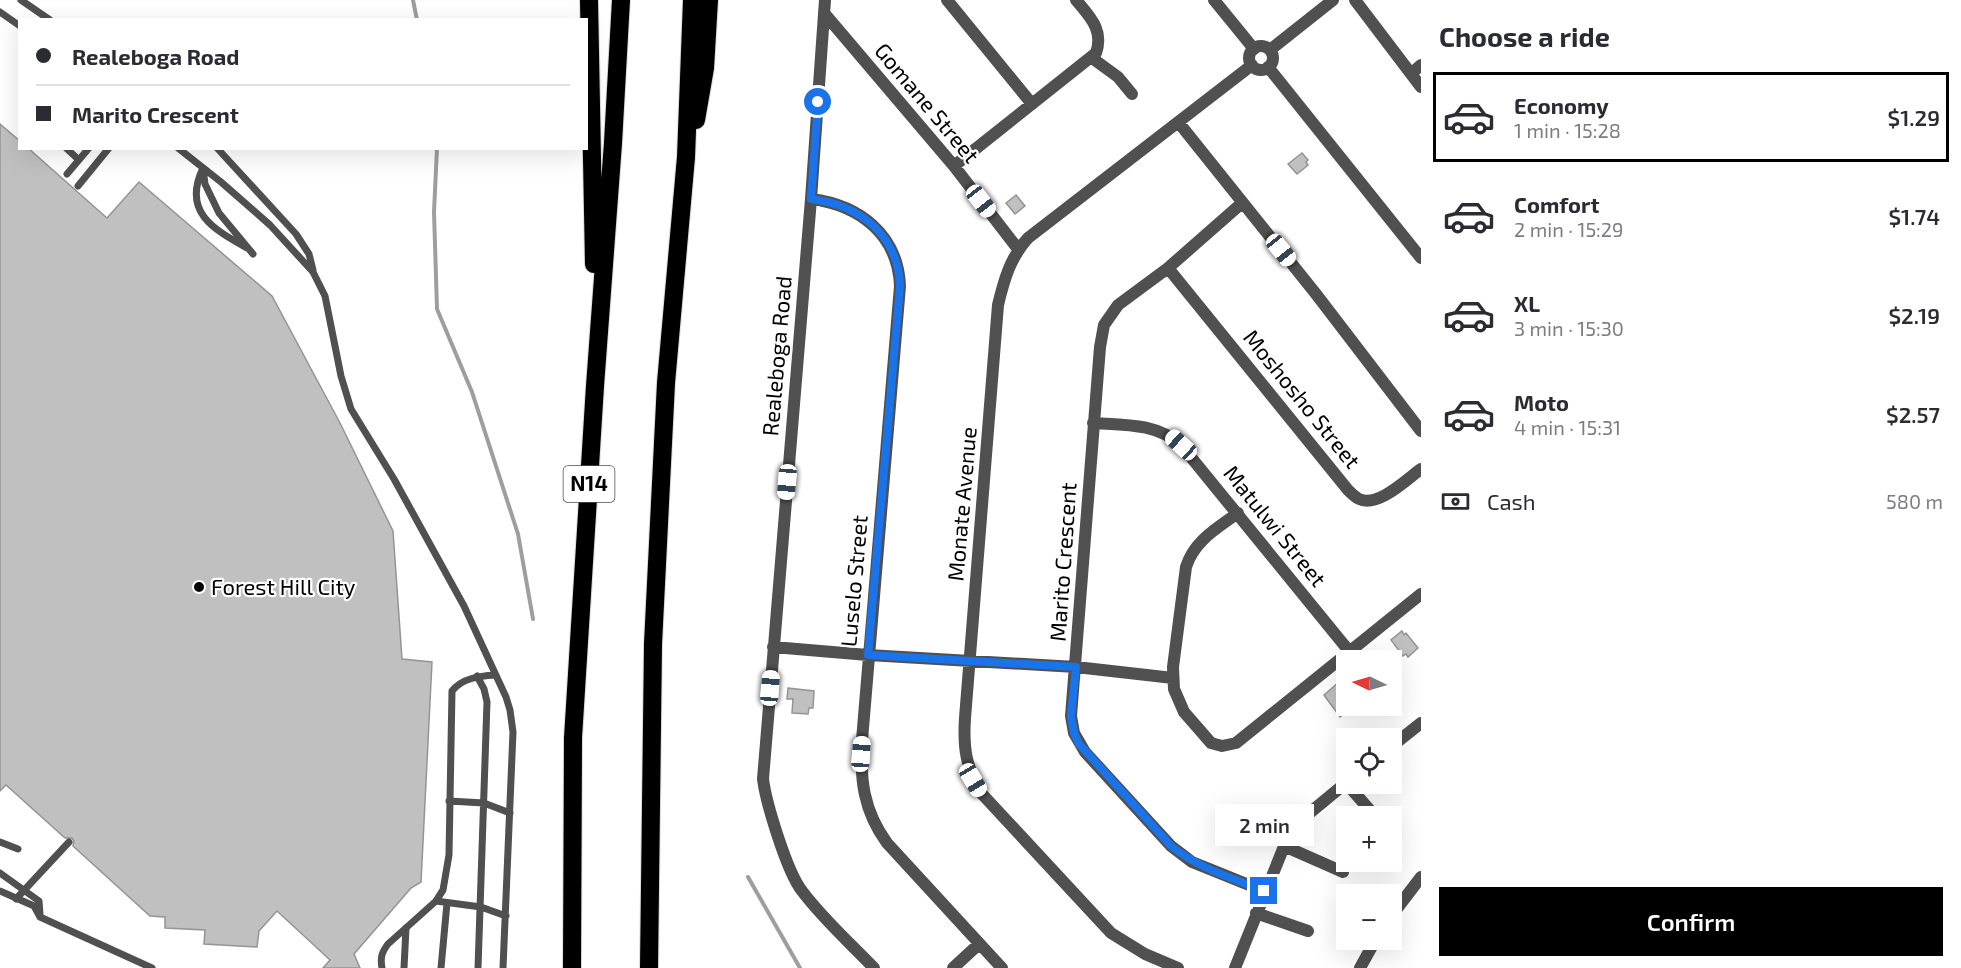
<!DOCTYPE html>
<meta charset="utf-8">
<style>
:root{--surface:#fff;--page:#f2f2f3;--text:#2b2b33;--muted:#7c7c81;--line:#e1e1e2;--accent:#000}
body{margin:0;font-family:"Exo 2",sans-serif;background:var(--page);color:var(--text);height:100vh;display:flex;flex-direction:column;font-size:22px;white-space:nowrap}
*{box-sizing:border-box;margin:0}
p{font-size:20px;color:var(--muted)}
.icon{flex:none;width:33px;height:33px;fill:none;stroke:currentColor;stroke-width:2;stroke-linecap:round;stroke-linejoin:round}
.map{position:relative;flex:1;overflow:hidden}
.panel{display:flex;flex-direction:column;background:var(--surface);width:540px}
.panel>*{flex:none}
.guide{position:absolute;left:18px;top:18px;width:570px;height:132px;border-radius:0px;box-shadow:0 6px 24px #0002;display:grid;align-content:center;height:132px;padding:0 18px;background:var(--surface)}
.needle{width:39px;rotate:275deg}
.tools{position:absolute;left:1336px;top:650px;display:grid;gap:12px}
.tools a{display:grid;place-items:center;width:66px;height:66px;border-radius:0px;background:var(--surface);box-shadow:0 6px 24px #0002;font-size:30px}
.end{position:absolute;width:27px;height:27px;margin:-14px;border:8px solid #1a73e8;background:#fff;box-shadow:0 0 0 3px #fff}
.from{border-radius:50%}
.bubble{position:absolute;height:42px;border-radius:0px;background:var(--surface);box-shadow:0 6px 24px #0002;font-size:20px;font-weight:600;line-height:42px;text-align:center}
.car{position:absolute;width:18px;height:36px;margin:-18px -9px;border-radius:8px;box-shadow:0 0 4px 2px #0007;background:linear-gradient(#fff 24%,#345 0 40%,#fff 0 76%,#345 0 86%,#fff 0)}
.guide b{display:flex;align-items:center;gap:21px;height:57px;font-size:22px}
.guide b+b{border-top:2px solid var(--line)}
.guide i{width:15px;height:15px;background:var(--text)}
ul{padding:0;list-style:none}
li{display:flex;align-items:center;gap:18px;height:90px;margin:0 12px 9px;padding:0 6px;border:3px solid transparent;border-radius:0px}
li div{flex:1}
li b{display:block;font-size:22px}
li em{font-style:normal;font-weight:600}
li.current{border-color:var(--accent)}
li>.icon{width:54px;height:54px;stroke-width:1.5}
h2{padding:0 18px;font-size:27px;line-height:72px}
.pay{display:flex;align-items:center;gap:15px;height:66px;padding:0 18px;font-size:22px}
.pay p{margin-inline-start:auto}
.cta{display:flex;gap:12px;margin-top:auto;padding:12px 18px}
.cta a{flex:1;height:69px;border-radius:0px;background:var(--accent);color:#fff;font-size:24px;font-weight:600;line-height:69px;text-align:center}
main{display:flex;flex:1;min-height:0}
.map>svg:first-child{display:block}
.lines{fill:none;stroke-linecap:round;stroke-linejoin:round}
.stream{stroke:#9e9e9e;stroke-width:4}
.building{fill:#c0c0c0;stroke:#949494;stroke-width:1.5}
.motorway-casing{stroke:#dbdbdb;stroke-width:20}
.service{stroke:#505050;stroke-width:7}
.minor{stroke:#505050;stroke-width:12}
.tertiary{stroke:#505050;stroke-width:12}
.motorway{stroke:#000;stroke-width:18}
.route{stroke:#1a73e8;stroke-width:8}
.poi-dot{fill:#000;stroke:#fff;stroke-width:2}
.labels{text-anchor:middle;stroke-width:4.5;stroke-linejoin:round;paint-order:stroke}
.shield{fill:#fff;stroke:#4c4c4c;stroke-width:1.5}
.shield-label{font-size:21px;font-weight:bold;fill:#000}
.street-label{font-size:22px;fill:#000;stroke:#fff}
.poi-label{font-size:22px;fill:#000;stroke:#fff;text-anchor:start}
</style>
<main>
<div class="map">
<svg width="1421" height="968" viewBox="0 0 1421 968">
<rect width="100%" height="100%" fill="#fff"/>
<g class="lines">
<path class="stream" d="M413,0L417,20
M437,148L434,212L437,309L472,392L518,534L533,619
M748,877L800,968"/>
</g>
<path class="building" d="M0,124L20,141V148H28L107,218L139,182L272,296L340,423L393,531L402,659L432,662L421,882L411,888L354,954L360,968H323L330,960L277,911L259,931L257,947L204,944L205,930L165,928V917L150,916L73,846L74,841L72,838H65L6,785L0,791Z
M1302,153L1308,160L1306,162L1308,165L1297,174L1288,164Z
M1016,195L1025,206L1015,214L1006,203Z
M1402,631L1404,635L1406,633L1418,648L1408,657L1406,654L1403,656L1391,640Z
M1340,681L1347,690V712L1340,717L1324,695Z
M788,688L814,691L813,708H809L808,714L792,713L793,699H787Z"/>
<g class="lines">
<g class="motorway-casing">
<path id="motorway" d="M589,0L594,264
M696,120L705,68L709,0
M572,968L573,738L595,386L613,143L621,0
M649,968L653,644L666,383L686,157L692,0"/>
</g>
<path class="service" d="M21,0L50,20
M0,12L20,26
M66,148L79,160
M178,148L221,182L270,225L313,272L325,296L341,376L351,409L394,479L464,606L506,697L510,710L513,732L503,968
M217,148L296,234L309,254L313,270
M67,174L89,148
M78,186L109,148
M247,248C213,229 182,212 203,168L205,184L219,213L253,254
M477,676L484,689L487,702L478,968
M449,801L484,803L510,813
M0,842L18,849
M0,873L39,901L40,914
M0,891L34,906L40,917L152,968
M16,899L69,842
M436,901L481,907L506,916
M382,968C380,957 382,952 388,944L436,901L443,890L449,855L452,691C462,678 480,676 495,675
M404,968L406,928
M441,968L447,903"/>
<path class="minor" d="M825,0L811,199L763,779C766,803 787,872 802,891C823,919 850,943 874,968
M947,0L1032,104
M1214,0L1254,49
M1355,0L1421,87
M824,13L954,166L1018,249
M1249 58a12 12 0 1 1 24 0a12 12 0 1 1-24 0Z
M1270,50L1333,0
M1092,58L1118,77L1132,94
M1268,67L1421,258
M1411,74L1421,65
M1179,123L1316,294L1421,431
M954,166L1096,53C1104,30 1090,17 1076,0
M811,199C860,205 898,235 900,286L862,740C860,779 863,810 887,843L1002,968
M1242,203L1168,268L1118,305L1104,325L1100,347L1071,716L1074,733L1085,752L1171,846L1192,862L1264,891
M1168,268L1348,490C1351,493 1355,497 1359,499C1378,508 1407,479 1421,469
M1093,423C1125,425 1156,423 1181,445L1349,651
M1238,513C1216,529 1194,541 1186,567L1173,667L1174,689L1184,712L1211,743L1222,746L1236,743L1421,594
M773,647L868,655L1076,667L1173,678
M1392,746L1421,723
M1346,783L1375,816
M1284,846L1343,872
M1256,913L1308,931
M953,968L979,944
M1178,968L1145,954L1111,933L982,794C966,767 963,749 965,718L998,305C1004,280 1010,258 1028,238L1252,65
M1235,968L1287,839L1301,820L1347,782"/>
<path class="tertiary" d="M1392,915L1421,877
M1360,968L1376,939"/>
<use href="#motorway" class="motorway"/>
</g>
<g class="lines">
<path class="route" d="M818,102L811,199C860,205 898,235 900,286L868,655L1076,667L1071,716L1074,733L1079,744L1171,846C1198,868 1232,878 1264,891"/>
</g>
<circle class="poi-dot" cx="199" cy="587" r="6"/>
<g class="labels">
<rect class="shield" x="563.5" y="466" width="51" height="36" rx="4.5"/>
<g class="shield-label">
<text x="589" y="491">N14</text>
</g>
<g class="street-label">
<text transform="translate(927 103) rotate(50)" y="8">Gomane Street</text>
<text transform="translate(777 356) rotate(-85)" y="8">Realeboga Road</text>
<text transform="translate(1302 399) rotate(51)" y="8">Moshosho Street</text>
<text transform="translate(962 504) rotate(-85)" y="8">Monate Avenue</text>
<text transform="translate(1275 526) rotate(51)" y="8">Matulwi Street</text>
<text transform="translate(1063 562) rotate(-86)" y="8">Marito Crescent</text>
<text transform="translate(854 581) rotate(-85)" y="8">Luselo Street</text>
</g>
<g class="poi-label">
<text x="211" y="595">Forest Hill City</text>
</g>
</g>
</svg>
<div class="tools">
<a><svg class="needle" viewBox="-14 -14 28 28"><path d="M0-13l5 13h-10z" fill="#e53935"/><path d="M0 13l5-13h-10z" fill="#7c7c81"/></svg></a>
<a><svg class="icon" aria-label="locate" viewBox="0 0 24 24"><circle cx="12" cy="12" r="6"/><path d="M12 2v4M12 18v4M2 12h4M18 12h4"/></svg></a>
<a>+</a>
<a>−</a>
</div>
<i class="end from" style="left:818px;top:102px"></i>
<i class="end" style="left:1264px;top:891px"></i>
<div class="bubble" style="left:1215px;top:804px;width:99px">2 min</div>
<i class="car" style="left:981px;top:201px;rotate:142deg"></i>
<i class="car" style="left:1281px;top:250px;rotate:141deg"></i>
<i class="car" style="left:1181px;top:445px;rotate:312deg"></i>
<i class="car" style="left:787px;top:482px;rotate:185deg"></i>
<i class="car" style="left:770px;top:688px;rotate:5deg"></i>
<i class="car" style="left:861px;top:754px;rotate:4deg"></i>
<i class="car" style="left:973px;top:780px;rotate:149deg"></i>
<div class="guide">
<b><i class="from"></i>Realeboga Road</b>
<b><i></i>Marito Crescent</b>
</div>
</div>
<section class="panel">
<h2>Choose a ride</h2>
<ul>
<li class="current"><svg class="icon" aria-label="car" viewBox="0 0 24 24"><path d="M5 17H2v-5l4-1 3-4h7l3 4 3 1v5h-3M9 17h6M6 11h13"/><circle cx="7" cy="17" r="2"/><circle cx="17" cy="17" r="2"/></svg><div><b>Economy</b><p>1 min · 15:28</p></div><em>$1.29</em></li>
<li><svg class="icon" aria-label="car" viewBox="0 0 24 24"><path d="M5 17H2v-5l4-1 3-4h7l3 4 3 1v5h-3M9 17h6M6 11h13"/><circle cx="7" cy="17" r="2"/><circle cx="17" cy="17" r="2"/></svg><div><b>Comfort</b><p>2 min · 15:29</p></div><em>$1.74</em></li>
<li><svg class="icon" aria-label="car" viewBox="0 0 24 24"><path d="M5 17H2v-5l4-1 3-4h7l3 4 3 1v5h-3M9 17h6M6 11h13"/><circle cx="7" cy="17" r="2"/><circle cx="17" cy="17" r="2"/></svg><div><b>XL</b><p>3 min · 15:30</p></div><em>$2.19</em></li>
<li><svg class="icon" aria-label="car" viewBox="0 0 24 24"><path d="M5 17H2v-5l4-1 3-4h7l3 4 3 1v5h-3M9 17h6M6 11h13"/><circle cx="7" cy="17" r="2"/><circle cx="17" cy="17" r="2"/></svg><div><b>Moto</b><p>4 min · 15:31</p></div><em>$2.57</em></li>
</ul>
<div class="pay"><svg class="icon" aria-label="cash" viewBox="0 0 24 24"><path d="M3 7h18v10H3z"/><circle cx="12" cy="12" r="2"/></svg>Cash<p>580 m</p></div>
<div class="cta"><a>Confirm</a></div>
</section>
</main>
